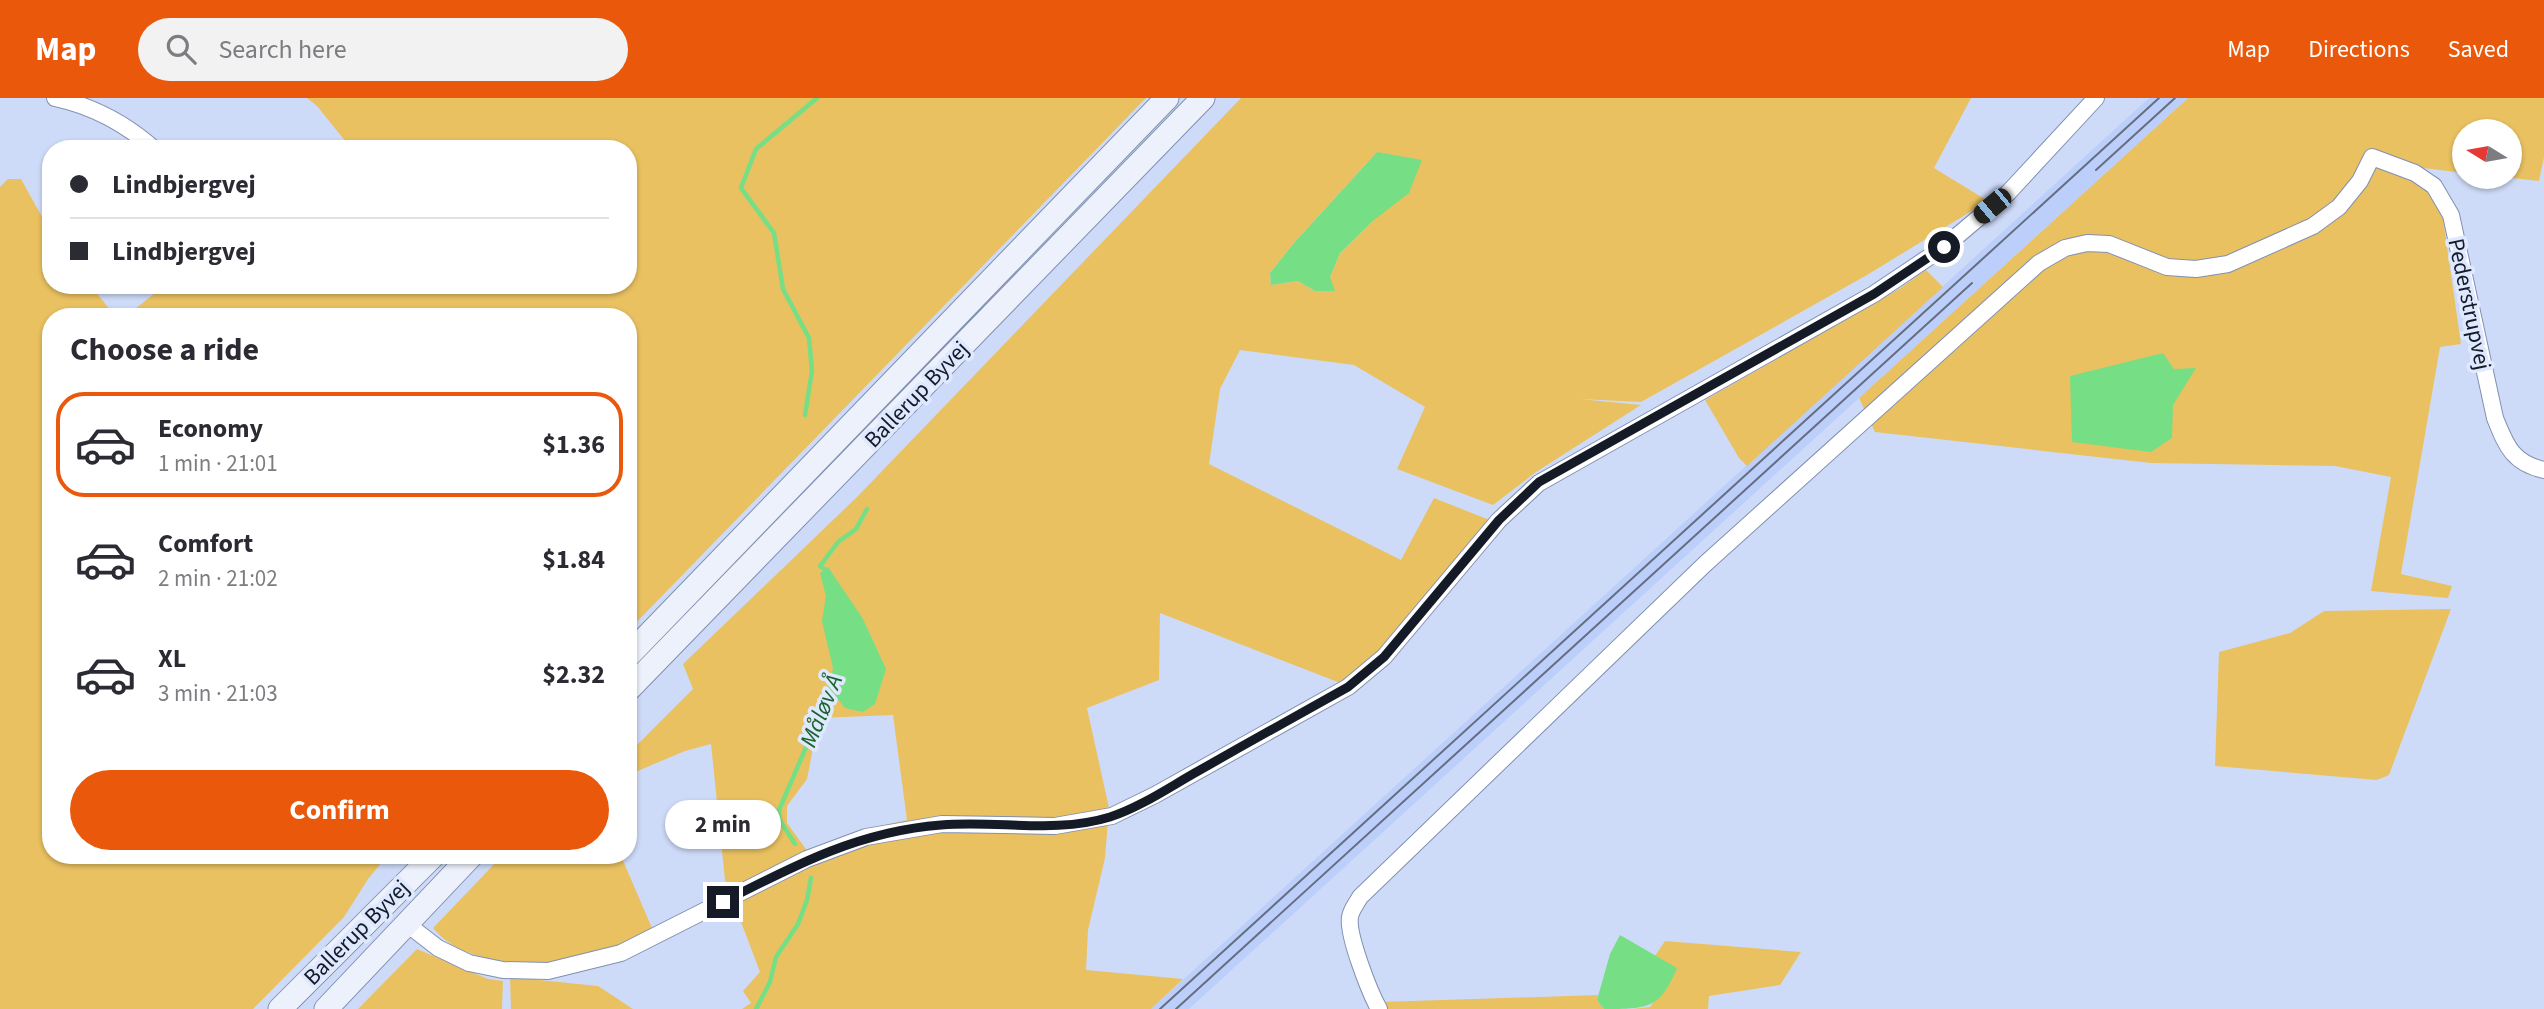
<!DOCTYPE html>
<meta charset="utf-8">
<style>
:root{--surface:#fff;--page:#f2f2f3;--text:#2b2b33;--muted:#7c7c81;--line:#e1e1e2;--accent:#ea580c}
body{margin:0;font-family:"Source Sans 3",sans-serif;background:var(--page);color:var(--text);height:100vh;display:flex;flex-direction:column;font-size:26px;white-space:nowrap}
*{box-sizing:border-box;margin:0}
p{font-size:23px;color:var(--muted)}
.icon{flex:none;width:38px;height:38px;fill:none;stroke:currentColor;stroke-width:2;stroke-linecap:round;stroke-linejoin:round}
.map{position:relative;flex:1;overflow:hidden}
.drawer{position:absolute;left:42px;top:210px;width:595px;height:556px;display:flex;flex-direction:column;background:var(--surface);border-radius:28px;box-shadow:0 2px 5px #0004}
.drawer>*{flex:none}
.banner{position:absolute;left:42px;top:42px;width:595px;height:154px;border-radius:28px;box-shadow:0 2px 5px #0004;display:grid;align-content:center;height:154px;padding:0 28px;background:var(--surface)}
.needle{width:46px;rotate:281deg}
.fabs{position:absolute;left:2452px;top:21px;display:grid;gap:14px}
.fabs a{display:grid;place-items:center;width:70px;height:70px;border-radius:50%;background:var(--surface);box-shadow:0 2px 5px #0004;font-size:35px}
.end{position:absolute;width:32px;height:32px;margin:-16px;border:9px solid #151a27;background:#fff;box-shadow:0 0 0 4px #fff}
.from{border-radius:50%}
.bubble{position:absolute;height:49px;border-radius:24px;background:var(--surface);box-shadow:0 2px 5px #0004;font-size:23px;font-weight:700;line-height:49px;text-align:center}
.car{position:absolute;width:21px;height:42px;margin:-21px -10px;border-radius:9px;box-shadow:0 0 5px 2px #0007;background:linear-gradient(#222 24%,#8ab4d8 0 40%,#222 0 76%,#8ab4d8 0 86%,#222 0)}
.banner b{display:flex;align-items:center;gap:24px;height:66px;font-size:26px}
.banner b+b{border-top:2px solid var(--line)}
.banner i{width:18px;height:18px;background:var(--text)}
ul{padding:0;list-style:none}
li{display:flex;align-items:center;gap:21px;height:105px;margin:0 14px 10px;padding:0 14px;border:4px solid transparent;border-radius:28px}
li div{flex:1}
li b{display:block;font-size:26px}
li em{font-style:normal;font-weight:700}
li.selected{border-color:var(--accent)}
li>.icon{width:63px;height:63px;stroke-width:1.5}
h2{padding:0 28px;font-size:32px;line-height:84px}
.action{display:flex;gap:14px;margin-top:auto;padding:14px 28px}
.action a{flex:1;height:80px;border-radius:42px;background:var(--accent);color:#fff;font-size:28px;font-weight:700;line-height:80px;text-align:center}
header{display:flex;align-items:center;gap:42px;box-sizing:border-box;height:98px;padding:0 35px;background:var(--accent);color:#fff}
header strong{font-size:33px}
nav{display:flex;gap:38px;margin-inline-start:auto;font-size:24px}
.search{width:490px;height:63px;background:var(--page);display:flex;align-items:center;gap:18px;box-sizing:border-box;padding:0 24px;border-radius:38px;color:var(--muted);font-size:26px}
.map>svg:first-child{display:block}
.built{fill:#bccffa}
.green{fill:#e9c161;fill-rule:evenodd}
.water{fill:#76de84}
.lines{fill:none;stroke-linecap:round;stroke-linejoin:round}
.stream{stroke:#76de84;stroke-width:4.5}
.minor-casing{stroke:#8190b2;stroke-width:18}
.secondary-casing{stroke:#8190b2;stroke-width:25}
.minor{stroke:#fff;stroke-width:16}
.secondary{stroke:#edf1fb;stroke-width:23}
.tram{stroke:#656d81;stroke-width:2}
.route{stroke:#151a27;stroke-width:9}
.labels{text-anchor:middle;stroke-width:7;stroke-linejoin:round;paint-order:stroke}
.street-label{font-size:23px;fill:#151a27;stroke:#dee8ff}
.water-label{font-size:24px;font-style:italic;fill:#1c632a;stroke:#dee8ff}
</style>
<header>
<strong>Map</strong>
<div class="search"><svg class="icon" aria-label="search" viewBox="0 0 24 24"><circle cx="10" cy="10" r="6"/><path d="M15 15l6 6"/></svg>Search here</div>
<nav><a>Map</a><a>Directions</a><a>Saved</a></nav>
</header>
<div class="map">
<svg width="2544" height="911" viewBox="0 0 2544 911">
<rect width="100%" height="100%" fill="#cedbf8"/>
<path class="built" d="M2149,0H2188L1189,911H1151Z"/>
<path class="green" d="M307,0H1146L628,533V219H125L165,187H628V51H339L346,44L317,8Z
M1241,0H1971L1934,70L1988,103L1867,177L1641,304L1580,301L1641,307L1536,374L1493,407L1397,371L1425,309L1354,267L1240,252L1220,291L1209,366L1401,462L1434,400L1492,423L1380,558L1343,586L1160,515L1159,582L1087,610L1109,710L1105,760L1088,832L1086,872L1183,881L1151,911H742L751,905L743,893L760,874L725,782L711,646L685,653L628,677V656L693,591L683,566L858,398ZM1377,54L1374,122L1340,155L1330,179L1315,193L1298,183L1271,187L1270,175L1294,145ZM893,617L907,722L857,733L808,754L787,725V708L807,681L819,620Z
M2188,0H2544V59L2539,83L2503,79H2510V33H2464V75L2407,68L2428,92L2443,120L2461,246L2440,249L2401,476L2452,488L2448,500L2371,493L2391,379L2335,368L2151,365L1875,334L1859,300Z
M8,81H21L51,135V187H90L116,219H51V758H387L368,781L344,819L253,911H0V89Z
M1926,172L1943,189L1747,368L1739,360L1705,302L1899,191Z
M2451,511L2389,677L2377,682L2215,668L2219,554L2290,535L2324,513Z
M502,758H621L652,830C640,837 627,846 614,851C562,869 471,876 433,830Z
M1665,843L1801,854L1780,887L1709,898L1708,911H1632L1650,909L1676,871L1655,858Z
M417,851L488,881L503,883L502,911H358Z
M510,879L598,888L633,911H511Z
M1598,897L1597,902L1604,911H1381V904Z"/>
<path class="water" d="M1377,54L1422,62L1409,95L1374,122L1340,155L1330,179L1335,193H1315L1298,183L1271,187L1270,175L1294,145Z
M2163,255L2174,271L2196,270L2173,307L2172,340L2151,354L2072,344L2070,278Z
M828,469L863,521L886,571L875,606L863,614L845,610L829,590L833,570L822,523L826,498L820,475Z
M1620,837L1677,870C1660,911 1648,911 1604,911L1597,902L1610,856Z"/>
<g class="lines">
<path class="stream" d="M805,317L812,273L809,240L783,191L774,135L741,90L756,51L817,0
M827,473L820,468L838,444L856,431L867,411
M795,746L779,721V712L807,647L817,611L831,588
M756,911L770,884L776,859L798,826L807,802L811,780"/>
<g class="minor-casing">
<path id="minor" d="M55,0C92,8 126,26 154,51
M407,826L438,850L469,865L503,872L548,873L621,855L807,761L866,739L942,726L1055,728L1112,718L1155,697L1348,589L1384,559L1499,422L1539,385L1874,196L1944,149L2008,95L2096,0
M1379,911C1370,895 1347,837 1350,819C1351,812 1357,805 1360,799L1705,466L2039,165L2065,150L2087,145L2109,146L2167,169L2196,171L2228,166L2313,128L2339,109L2360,83L2372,59L2415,75L2434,88L2451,117L2495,320C2506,347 2512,365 2544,372"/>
</g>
<g class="secondary-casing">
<path id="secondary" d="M628,558L1167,0
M628,592L1203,0
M280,911L433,758
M326,911L471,758"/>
</g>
<use href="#minor" class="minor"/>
<use href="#secondary" class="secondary"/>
<path class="tram" d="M2096,72L2175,0
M1160,911L2159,0
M1176,911L1972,185"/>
</g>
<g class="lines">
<path class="route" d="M723,804C795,767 860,733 941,727C998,722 1055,736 1110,719C1141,709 1171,688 1200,672C1249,644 1298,617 1348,589L1384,559L1499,422L1539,384L1874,196L1944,149"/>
</g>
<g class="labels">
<g class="street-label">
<text transform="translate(2470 206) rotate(78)" y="8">Pederstrupvej</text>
<text transform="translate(916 296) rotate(-46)" y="8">Ballerup Byvej</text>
<text transform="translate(356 834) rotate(-45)" y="8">Ballerup Byvej</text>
</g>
<g class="water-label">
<text transform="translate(821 613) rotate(-68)" y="8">Måløv Å</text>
</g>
</g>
</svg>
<div class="fabs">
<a><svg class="needle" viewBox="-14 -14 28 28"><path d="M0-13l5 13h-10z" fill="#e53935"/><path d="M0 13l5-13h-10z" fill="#7c7c81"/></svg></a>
</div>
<i class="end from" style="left:1944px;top:149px"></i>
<i class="end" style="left:723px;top:804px"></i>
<div class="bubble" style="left:665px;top:702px;width:116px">2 min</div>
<i class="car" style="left:1992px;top:108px;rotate:230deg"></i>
<div class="banner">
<b><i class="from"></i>Lindbjergvej</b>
<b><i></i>Lindbjergvej</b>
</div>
<section class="drawer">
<h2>Choose a ride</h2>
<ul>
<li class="selected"><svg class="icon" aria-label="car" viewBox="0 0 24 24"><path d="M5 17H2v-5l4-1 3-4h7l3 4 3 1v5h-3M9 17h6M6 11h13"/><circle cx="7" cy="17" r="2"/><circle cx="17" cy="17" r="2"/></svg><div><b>Economy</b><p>1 min · 21:01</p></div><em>$1.36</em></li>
<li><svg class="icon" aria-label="car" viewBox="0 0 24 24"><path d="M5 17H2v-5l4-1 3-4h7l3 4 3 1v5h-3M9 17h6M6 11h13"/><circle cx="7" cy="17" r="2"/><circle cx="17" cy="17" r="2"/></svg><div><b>Comfort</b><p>2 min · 21:02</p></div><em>$1.84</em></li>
<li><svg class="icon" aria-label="car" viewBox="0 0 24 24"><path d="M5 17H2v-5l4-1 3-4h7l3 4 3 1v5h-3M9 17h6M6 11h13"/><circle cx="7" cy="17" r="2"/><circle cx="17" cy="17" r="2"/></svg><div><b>XL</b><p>3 min · 21:03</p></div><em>$2.32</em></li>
</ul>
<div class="action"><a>Confirm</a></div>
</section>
</div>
